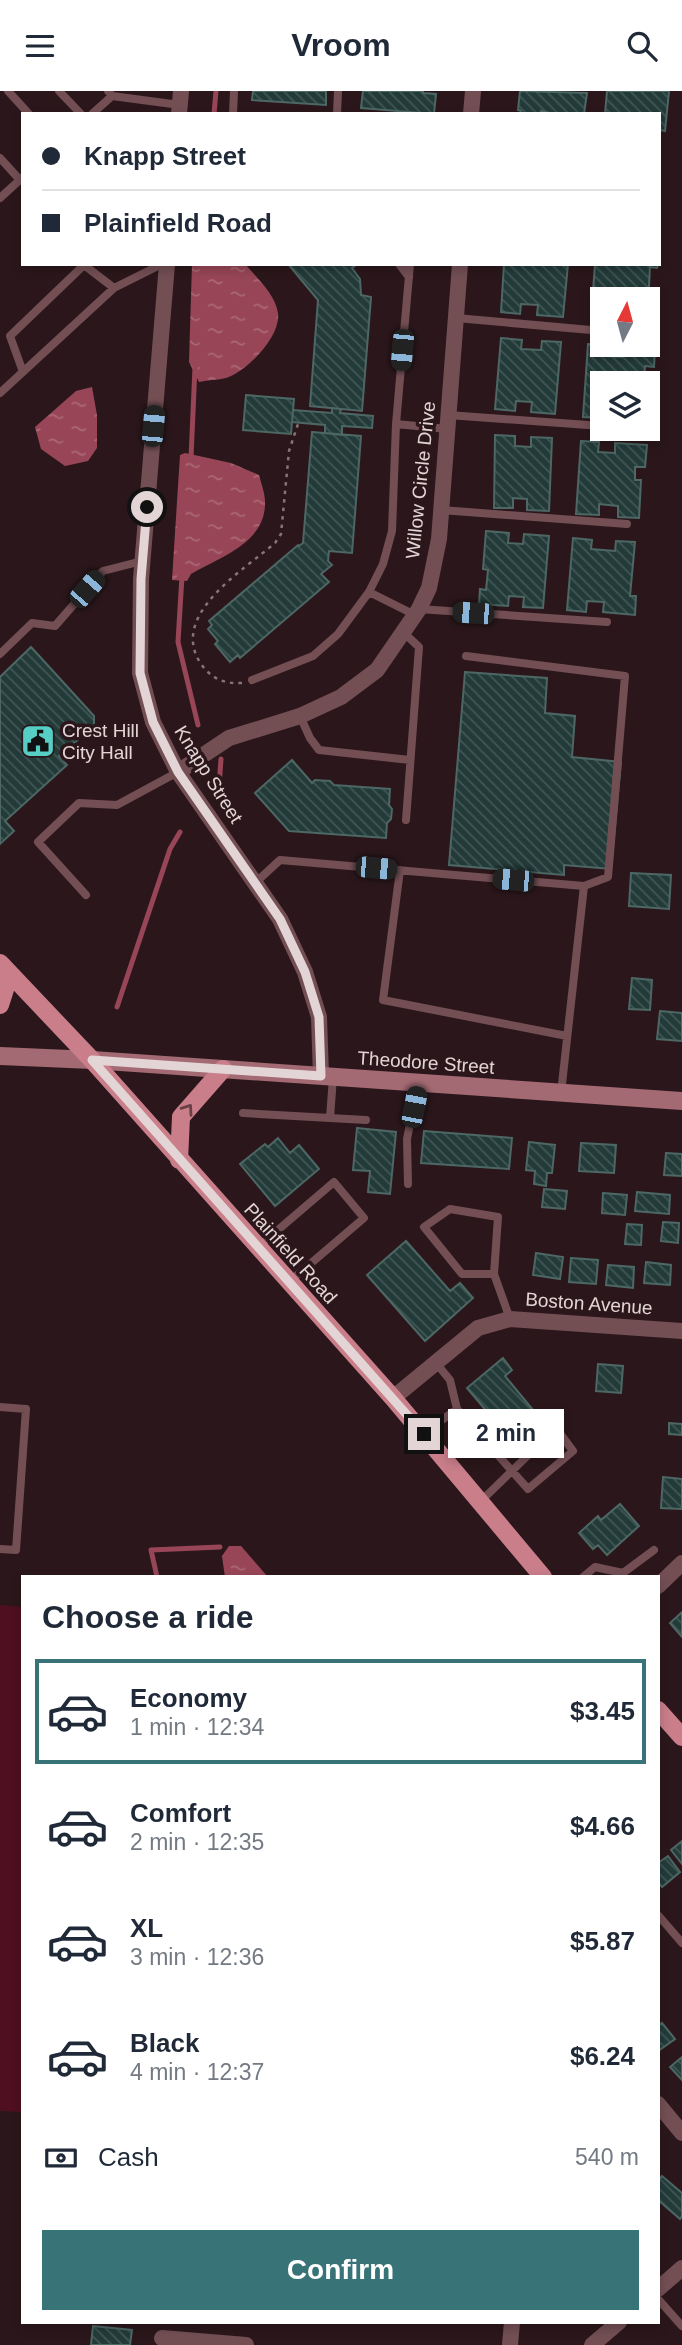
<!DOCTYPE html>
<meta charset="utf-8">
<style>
:root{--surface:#fff;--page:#f6f6f7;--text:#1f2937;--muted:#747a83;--line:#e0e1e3;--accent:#377377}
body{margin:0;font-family:Arial,sans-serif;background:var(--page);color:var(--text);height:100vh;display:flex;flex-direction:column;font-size:26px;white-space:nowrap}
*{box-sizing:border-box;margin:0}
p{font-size:23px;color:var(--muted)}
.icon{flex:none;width:38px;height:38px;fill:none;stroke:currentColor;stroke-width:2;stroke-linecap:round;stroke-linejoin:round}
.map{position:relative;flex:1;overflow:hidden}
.drawer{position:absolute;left:21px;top:1484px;width:639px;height:749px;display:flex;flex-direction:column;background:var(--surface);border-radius:0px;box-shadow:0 4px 10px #0003}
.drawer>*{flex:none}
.banner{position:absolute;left:21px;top:21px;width:640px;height:154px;border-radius:0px;box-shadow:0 4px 10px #0003;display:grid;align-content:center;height:154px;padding:0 21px;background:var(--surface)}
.needle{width:46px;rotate:6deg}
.fabs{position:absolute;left:590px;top:196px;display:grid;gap:14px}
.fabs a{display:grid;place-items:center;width:70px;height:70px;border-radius:0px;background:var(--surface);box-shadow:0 4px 10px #0003;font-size:35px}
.end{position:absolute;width:32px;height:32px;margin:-16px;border:9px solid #e3d5d6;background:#111;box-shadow:0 0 0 4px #111}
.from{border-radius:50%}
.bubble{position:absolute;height:49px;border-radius:0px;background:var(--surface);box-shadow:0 4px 10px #0003;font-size:23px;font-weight:700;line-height:49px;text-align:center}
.car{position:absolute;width:21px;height:42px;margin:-21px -10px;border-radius:9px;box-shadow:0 0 5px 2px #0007;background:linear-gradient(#222 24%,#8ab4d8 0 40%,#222 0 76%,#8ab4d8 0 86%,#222 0)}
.banner b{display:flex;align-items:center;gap:24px;height:66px;font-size:26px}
.banner b+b{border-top:2px solid var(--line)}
.banner i{width:18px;height:18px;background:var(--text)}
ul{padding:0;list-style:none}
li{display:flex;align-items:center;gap:21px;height:105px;margin:0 14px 10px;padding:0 7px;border:4px solid transparent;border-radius:0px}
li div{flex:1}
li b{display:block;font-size:26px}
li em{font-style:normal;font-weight:700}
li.active{border-color:var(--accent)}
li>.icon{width:63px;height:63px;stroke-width:1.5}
h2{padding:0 21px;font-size:32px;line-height:84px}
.pay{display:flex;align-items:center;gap:18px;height:77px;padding:0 21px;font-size:26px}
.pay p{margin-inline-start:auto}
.action{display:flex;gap:14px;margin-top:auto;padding:14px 21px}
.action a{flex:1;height:80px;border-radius:0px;background:var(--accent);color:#fff;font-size:28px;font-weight:700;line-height:80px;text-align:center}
header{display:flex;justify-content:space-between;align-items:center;height:91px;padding:0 21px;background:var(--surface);font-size:32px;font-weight:700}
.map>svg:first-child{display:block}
.grass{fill:#500f21}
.water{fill:url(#water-ripples)}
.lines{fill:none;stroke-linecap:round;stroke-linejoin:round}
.stream{stroke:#984657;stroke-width:5}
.building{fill:url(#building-back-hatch);stroke:#4c6764;stroke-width:2}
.path{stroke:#867578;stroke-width:2.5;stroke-dasharray:3.5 5;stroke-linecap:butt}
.service{stroke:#734f54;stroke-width:8}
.minor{stroke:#734f54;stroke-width:16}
.secondary{stroke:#a36a73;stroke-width:18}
.primary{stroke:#c97e8a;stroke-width:18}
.oneway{stroke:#6a4047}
.route{stroke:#e3d5d6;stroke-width:9}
.labels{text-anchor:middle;stroke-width:7;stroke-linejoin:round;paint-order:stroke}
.street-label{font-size:19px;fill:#e3d5d6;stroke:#2b171b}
.poi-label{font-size:19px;fill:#e3d5d6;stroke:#2b171b;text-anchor:start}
</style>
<header><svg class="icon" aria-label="menu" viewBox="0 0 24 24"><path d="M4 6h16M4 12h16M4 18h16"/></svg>Vroom<svg class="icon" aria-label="search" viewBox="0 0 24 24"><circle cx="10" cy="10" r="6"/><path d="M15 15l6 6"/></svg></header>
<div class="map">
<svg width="682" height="2254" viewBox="0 0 682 2254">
<defs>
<pattern id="water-ripples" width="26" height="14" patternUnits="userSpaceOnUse" patternTransform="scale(1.75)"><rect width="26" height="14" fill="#984657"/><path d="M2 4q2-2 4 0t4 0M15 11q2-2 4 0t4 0" fill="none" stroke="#ab6876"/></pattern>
<pattern id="building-back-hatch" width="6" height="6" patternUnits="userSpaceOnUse" patternTransform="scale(1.75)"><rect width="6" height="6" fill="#223b39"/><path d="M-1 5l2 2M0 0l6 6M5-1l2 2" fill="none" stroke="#425655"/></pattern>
</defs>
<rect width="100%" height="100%" fill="#2b171b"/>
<path class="grass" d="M0,1514L23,1516V2021L0,2020Z"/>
<path class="water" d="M192,173H245C257,187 275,203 278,222C281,246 247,280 226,287C218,289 208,289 199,291L189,271Z
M92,296L97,324V357L88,370L65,375L41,358L35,336L76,300Z
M185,362L231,372L259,384C261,392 265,402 265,411C266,452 220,466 191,483L187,490L172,489L180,364Z
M229,1455H241L268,1486H225L222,1465Z"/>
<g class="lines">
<path class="stream" d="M214,23L216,0
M191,367L195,276
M182,485L178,551L198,634
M219,696L221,668
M117,916L170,758L180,741
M157,1486L151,1459L220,1456"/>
</g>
<path class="building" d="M253,0H326V14L252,9Z
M363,0H423V2L436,3L434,23L361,17Z
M520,0L587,2L584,23H554L541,20L540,23H520L521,20L518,19Z
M607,0H669L665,40L660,39V23H605Z
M288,173L356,174L352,177L360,188L361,204L371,206L362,320L310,315L318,209Z
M504,173H568L563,226L537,224L538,214L521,213L520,223L501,221Z
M595,173H658L657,177L650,176L648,213L657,214L656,234L648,233V208H602V229L591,228Z
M501,247L522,249L521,258L541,259L542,250L561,251L555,323L531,321L532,311L516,310L515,320L495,318Z
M588,253L607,255L606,265L622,266L623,256L655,258L654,276L645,275L644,292H602V327L583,326Z
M246,304L294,308L291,343L243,339Z
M332,317L341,318L340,322L373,325L372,337L342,335V344L325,342V334L292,331L293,319L332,322Z
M312,341L361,345L352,462L329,460L328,470L332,474L321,483L329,491L240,567L238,564L230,571L215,553L218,550L208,538L212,534L209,530L298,454L299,455L303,452Z
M495,344L515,345V355L531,356V346L552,347L549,420L527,419V408L513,407V417H494Z
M581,350L599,351L598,361L615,362V352L647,354L645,376H635V389H641L639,427L618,426V415L599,413V424L576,423Z
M486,440L509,442L508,452L523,453L524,443L549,445L543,517L523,516L524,506L509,505L508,515L479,513L480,498L486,499L488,479L483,478Z
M573,447L592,449L591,458L615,460L616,450L635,451L630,505H636L635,524L603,521L604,511L587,510L586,521L567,519Z
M31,556L94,625V635L59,665L67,674L5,730L14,740L0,753V586Z
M465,581L547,587L545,622L575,625L572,666L621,671L611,778L564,774V784L449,774Z
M292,669L312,692L315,689L330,690L334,694L390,698L389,714L392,718L391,728L387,732L386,747L289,740L255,702Z
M631,782L671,784L669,818L629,815Z
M632,887L652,889L650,919L629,918Z
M660,920L682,922V950L657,948Z
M357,1037L396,1041L390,1103L368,1101L370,1080L353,1079Z
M424,1040L512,1047L509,1078L421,1072Z
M278,1047L290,1062L299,1054L319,1078L275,1115L240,1073L265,1053L268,1056Z
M529,1051L555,1054L552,1082H547L546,1095L534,1093L535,1080L526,1079Z
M581,1052L616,1054L614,1082L579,1080Z
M666,1062L682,1063V1085L664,1084Z
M544,1098L567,1100L565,1118L542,1116Z
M637,1101L670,1104L669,1123L635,1120Z
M603,1102L627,1104L625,1124L602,1122Z
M663,1131L679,1132L678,1152L661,1150Z
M627,1133L642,1134L641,1154L625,1153Z
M406,1150L450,1200L460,1192L473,1207L425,1250L367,1184Z
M536,1162L563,1166L560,1188L533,1184Z
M571,1167L598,1169L596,1193L569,1191Z
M646,1171L671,1174L670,1194L644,1192Z
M608,1174L634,1176L633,1197L606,1194Z
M503,1267L512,1279L505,1285L534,1320L506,1343L467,1297Z
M598,1273L623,1275L621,1302L596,1300Z
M669,1332L682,1333V1344L669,1343Z
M663,1386L682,1388V1418L661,1417Z
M620,1413L639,1435L607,1464L598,1454L593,1458L579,1442L598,1425L601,1429Z
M682,1521V1546L670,1532Z
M682,1750V1773L671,1759Z
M668,1765L680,1781L662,1796L658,1791V1772Z
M662,1932L675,1948L658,1960V1935Z
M682,1966V1989L670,1976Z
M662,2085L682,2102V2125L680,2128L658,2109V2090Z
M93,2235L132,2239L130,2254H91Z"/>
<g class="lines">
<path class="path" d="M242,592C224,593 212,588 201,573C168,524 244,479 275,452L281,443L289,360L298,333"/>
<path class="service" d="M8,0L29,23
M59,0L81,23
M108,0L112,5L180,14
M92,23L112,5
M233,23L234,0
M337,23L338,0
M0,67L20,89
M0,107L23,86
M399,173L409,186
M456,227L602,240
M23,281L10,245L84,174L114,197
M0,302L114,197L162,173
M448,324L602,335
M396,333L410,173
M441,419L627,433
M369,501L383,473L392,440L396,333L447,338
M419,518L607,531
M404,542L419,556L406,729
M0,563L32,532L55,535L103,480L142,470
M466,565L625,585L608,786L584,795
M252,589L313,565L338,543L369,501L415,524
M300,625L310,647L319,659L410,669
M400,779L383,909L567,945
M256,791L280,769L584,795L561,1002
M86,804L38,751L79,712L117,714L178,681
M333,986L330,1027L366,1029
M243,1022L330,1027
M408,1093L407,1048L418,992
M258,1156L334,1091L364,1127L289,1191
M494,1183H462L424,1136L450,1118L498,1126L494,1183L510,1228
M436,1272L450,1289L457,1318
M0,1316L26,1318L16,1459L0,1458
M423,1343L457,1318L528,1398L573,1360L556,1337L480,1411
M583,1486L595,1476L623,1482L654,1459
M658,1824L682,1852
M658,2208L682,2235"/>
<path class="minor" d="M179,23L181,0
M471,23L473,0
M167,173L141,488L140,582L153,631L178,681L280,828L305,881L319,926L321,985
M178,681L229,647L300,625L341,606L377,579L419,518L429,497L439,448L460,173
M393,1307L478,1237L510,1228L682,1240
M658,1495L682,1472
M658,2013L682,2042
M658,2198L682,2177
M162,2247L246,2254
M510,2254L512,2231
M592,2254L619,2231"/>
<path class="secondary" d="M0,965L92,969L682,1010"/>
<path class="primary" d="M0,872L92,969L393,1307L543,1486
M0,914L10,883
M179,1069L181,1026L223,978
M658,1619L682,1646"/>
</g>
<defs><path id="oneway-chevron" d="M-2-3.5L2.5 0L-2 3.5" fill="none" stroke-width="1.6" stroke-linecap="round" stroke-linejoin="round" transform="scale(1.75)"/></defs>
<use class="oneway" href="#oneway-chevron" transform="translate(188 1018) rotate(-55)"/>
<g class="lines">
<path class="route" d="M147,416L141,488L140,582L153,631L178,681L280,828L305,881L319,926L321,985L92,969L424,1343"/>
</g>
<defs>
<g id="civic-square" transform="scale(1.75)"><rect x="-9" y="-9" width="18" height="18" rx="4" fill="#55cec6" stroke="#2b171b"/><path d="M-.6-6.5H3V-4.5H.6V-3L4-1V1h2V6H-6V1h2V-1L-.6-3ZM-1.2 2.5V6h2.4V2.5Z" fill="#111"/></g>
</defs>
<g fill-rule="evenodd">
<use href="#civic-square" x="38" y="650"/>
</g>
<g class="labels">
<g class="street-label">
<text transform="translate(420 389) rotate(-84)" y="7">Willow Circle Drive</text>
<text transform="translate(209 683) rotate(58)" y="7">Knapp Street</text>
<text transform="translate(426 971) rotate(4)" y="7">Theodore Street</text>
<text transform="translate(291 1162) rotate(48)" y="7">Plainfield Road</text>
<text transform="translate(589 1212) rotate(4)" y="7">Boston Avenue</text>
</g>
<g class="poi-label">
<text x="62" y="646">Crest Hill<tspan x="62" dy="22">City Hall</tspan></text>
</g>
</g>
</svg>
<div class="fabs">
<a><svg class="needle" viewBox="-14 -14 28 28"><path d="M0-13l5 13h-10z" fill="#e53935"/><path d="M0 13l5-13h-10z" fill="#747a83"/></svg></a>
<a><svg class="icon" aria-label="layers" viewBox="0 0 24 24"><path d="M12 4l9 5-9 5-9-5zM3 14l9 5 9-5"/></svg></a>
</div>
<i class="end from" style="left:147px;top:416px"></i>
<i class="end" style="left:424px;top:1343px"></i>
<div class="bubble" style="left:448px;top:1318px;width:116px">2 min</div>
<i class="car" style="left:402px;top:259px;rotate:185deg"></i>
<i class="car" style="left:153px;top:335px;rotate:5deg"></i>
<i class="car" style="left:87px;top:498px;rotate:41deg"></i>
<i class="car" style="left:473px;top:522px;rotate:274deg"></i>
<i class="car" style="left:376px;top:777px;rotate:95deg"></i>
<i class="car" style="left:513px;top:789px;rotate:275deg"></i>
<i class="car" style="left:414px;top:1016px;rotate:11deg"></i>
<div class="banner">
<b><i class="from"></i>Knapp Street</b>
<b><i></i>Plainfield Road</b>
</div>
<section class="drawer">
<h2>Choose a ride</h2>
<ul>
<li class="active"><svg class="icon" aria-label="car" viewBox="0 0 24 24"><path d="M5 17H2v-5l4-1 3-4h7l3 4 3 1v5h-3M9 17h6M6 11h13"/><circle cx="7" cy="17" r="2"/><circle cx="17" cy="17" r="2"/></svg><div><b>Economy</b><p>1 min · 12:34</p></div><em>$3.45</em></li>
<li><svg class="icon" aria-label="car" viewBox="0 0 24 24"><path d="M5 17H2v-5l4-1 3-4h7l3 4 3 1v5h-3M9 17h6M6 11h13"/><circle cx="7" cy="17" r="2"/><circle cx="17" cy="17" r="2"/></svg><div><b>Comfort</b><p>2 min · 12:35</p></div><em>$4.66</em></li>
<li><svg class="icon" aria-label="car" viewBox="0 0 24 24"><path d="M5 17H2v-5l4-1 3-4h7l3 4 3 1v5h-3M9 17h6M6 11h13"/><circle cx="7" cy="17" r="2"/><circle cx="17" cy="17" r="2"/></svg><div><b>XL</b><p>3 min · 12:36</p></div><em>$5.87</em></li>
<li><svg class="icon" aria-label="car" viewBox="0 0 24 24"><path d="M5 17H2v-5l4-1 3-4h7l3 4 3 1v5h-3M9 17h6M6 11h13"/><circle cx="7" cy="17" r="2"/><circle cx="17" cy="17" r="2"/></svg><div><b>Black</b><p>4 min · 12:37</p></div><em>$6.24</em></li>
</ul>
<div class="pay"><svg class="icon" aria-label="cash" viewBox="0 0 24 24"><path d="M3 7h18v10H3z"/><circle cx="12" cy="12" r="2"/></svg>Cash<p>540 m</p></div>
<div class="action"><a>Confirm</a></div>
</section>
</div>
